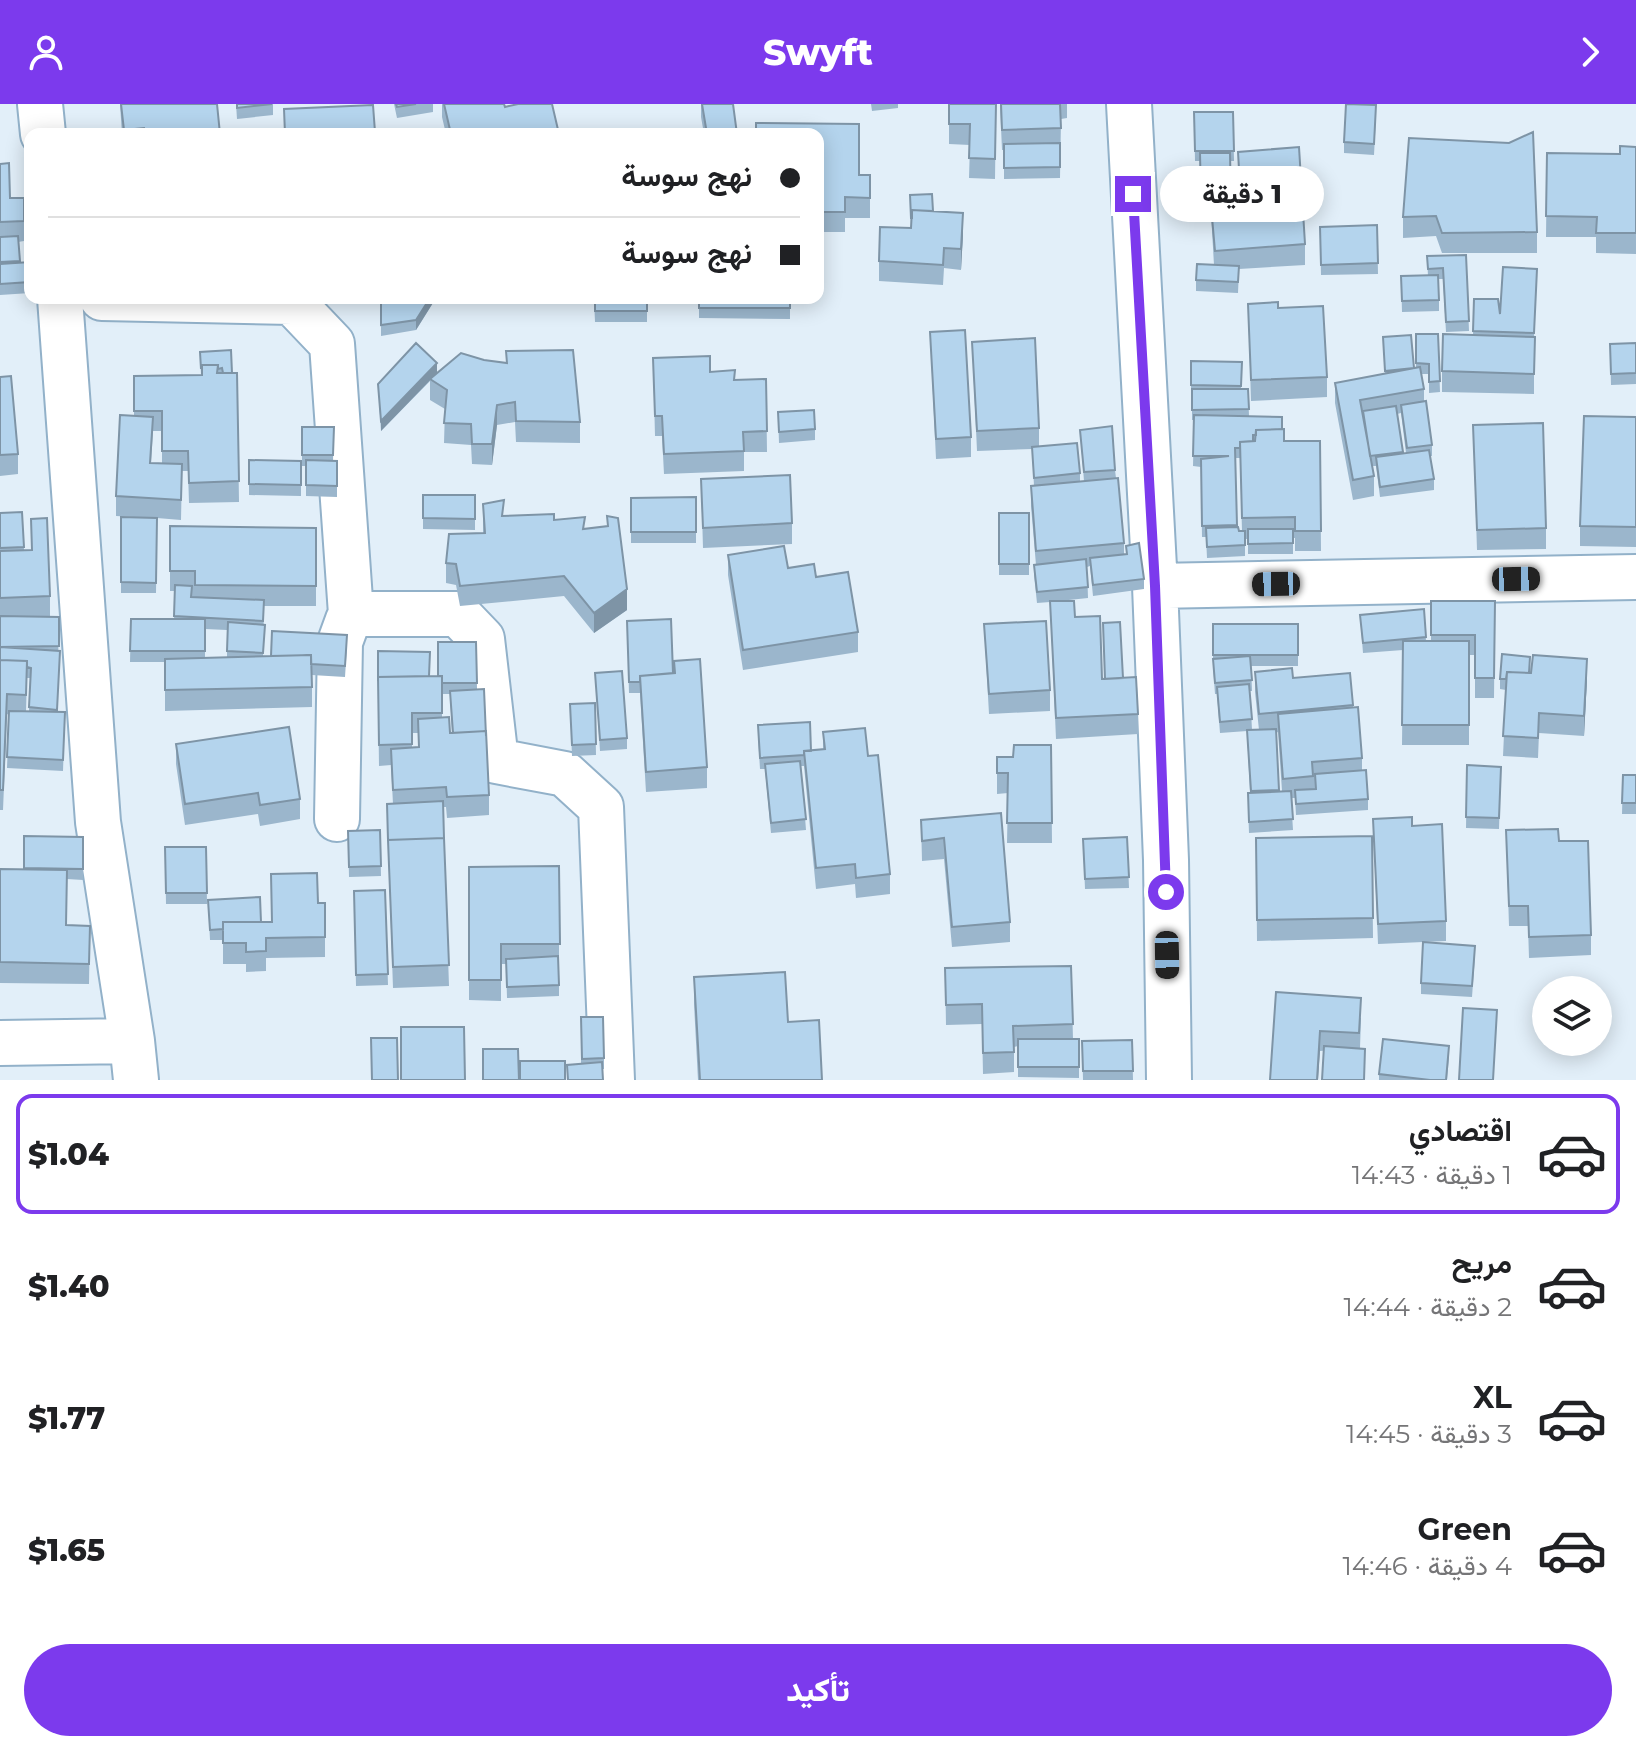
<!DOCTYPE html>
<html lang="ar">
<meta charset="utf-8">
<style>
:root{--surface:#fff;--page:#f6f6f6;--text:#202124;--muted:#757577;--line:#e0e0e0;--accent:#7c3aed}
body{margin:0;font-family:Montserrat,Vazirmatn,sans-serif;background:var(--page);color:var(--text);direction:rtl;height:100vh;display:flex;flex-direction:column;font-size:30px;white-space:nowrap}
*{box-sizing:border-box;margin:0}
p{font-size:26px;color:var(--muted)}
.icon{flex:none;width:44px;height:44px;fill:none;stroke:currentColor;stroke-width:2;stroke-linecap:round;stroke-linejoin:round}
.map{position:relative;height:976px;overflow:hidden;direction:ltr}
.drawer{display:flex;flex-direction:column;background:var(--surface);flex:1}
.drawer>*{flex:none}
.hud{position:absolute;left:24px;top:24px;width:800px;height:176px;border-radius:16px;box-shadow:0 4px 20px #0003;direction:rtl;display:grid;align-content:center;height:176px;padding:0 24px;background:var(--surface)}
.tools{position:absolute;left:1532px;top:872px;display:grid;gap:16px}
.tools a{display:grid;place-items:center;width:80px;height:80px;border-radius:50%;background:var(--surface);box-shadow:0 4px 20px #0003;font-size:40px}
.end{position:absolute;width:36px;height:36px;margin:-18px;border:10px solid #7c3aed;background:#fff;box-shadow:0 0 0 4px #fff}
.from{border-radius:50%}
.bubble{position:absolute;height:56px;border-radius:28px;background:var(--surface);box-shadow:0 4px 20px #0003;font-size:26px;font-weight:800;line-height:56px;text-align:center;direction:rtl}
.car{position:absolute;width:24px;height:48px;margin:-24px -12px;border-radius:10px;box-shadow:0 0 6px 2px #0007;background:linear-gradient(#222 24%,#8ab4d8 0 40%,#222 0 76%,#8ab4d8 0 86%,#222 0)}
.hud b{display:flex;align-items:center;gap:28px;height:76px;font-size:30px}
.hud b+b{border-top:2px solid var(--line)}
.hud i{width:20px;height:20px;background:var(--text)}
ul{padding:14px 0 0;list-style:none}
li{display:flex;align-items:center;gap:24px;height:120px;margin:0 16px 12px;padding:0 8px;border:4px solid transparent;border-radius:16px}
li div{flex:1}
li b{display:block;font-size:30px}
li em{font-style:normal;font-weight:800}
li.active{border-color:var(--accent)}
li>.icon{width:72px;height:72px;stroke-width:1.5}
.button{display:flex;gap:16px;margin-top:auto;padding:16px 24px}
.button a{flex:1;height:92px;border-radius:48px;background:var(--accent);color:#fff;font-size:32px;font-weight:800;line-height:92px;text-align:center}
header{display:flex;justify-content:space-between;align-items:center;height:104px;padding:0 24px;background:var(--accent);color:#fff;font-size:36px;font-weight:800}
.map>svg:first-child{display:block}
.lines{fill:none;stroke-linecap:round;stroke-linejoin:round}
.minor-casing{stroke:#92b1c9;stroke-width:48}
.minor{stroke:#fff;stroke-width:44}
.wall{fill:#9bb6cc;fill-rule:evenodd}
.shaded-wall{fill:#7e94a6}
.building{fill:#b4d4ed;stroke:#7e94a6;stroke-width:2}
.route{stroke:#7c3aed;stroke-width:10}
</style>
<header><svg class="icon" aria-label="forward" viewBox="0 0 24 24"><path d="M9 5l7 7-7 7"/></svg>Swyft<svg class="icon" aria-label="person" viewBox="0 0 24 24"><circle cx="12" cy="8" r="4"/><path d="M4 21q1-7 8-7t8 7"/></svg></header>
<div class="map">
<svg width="1636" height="976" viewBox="0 0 1636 976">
<rect width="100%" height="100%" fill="#e2eff9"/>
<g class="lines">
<g class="minor-casing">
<path id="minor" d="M40,0L43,30
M1129,0L1155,482L1166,756L1169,976
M60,194L98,718L132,937L136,976
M102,194L292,198L332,240L351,510H458L482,535L496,657L565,670L601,703L612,976
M1155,482L1636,473
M337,715L340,538L348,516
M0,939L132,937"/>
</g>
<use href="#minor" class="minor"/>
</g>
<path class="wall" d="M120,0H217L220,30H122Z
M236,0H273V11L237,15Z
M394,0H433V8L397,14Z
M442,0H504L505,3L559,30H446L442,13Z
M701,0H733L737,30H704L701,13Z
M871,0H898V4L872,7Z
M949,0H996L995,75L969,74L970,41L949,40Z
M1000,0H1067V14L1061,15L1060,74L1004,75V46H1002Z
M373,1L375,30H284V5Z
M1194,8H1233L1234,57H1230L1231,100H1240L1238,48L1305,140V161L1239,165L1238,189L1196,187V176L1214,161L1211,109H1201L1200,57H1195Z
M1376,12L1374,51L1344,49V38Z
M818,30L859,71H870V114H845V128H818Z
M1409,34L1537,128V149H1442L1436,132L1403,134V113Z
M1636,43V150L1596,149V133H1546L1547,49L1620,50Z
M0,60L10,94L24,117V137L18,138L20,159L30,158V189L0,191Z
M910,91L963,130L961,166L944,164L943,181L879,177V157L911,124Z
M1377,121L1378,170L1321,171L1320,123Z
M1466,151L1469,227L1446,228L1443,175H1439V207L1402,208L1401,172H1428L1427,152Z
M1537,165L1534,233V290L1442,288V267L1473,231L1474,195L1500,210Z
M381,194H436L416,226L381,232Z
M594,194H647V218H595Z
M699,194H790V215L699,214Z
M1248,200L1278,204L1327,273V293L1251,297Z
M930,228L971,333V353L936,355Z
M1416,230H1438L1440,288L1429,289V270H1421L1424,285V298L1432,341V352H1430L1434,375V386L1380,393L1376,362H1372L1374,372V392L1353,396L1335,299V279L1385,270L1383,233L1414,264H1416ZM1401,309L1406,349L1403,350L1397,310Z
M972,238L1039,324V342L1080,369V377H1084L1080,326L1115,366L1124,439V450H1126V442L1144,475V485L1093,492L1090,462L1087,463L1088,494L1059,497L1075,513L1102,575L1123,574L1138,610V630L1056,635L1050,498L1037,499L1034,471V461H1036L1031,402V382H1034L1032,345L977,347Z
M1636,239V280L1611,281L1610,240Z
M506,247L580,318V339L516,338L515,318L497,321L492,361L472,360L471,341L444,339L445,305L430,296V277L381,327L378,280L437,269L484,256L506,259Z
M200,248L232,269H237L239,398L189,399L188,367H182L181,416L157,414L156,489H121V413H133L116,412V392L134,312V272L201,271ZM153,327H162V359H151Z
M653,254L734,276L766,275L767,348H744V367L664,370L662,332H655Z
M1191,257L1242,258L1241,285H1248L1249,312L1282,324L1284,337H1320L1321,447H1295V434H1293V450H1248V435H1245V452L1207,454L1206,433H1202L1201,363L1193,362L1194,316H1192V291H1191ZM1235,354H1240L1242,427H1239L1237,423Z
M0,273L18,350V370L0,372Z
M778,308L815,325V336L779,339Z
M1636,313V443L1580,442V422Z
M1473,321L1546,424V445L1477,446Z
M302,323H334L333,357H337V393L306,392V362H302Z
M249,356L301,357V392L249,391Z
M701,375L792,419V440L703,444Z
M423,391H475V426L423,425Z
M696,393V439H631V394Z
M483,400L504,412L554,416L585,425L607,422V412L627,506L594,529L564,492L460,502L456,481L446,479V459L483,429Z
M22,408L24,446H31V415L50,492V512L59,513L57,608H65L63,667L7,664L9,611L7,610L3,706H0V409ZM27,574H30L29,607H26Z
M999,409H1029V471H999Z
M170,422L316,424V502H264L263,553L347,542L345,573L312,571V603L165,607V558H130L131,515H174L175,487H170ZM205,525L227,526V554H205Z
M728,451L788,464L816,473L858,528V548L743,566L728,471Z
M1431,497H1495L1494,594H1475V551H1469V641H1402L1403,546L1363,549L1360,511L1424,505L1426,537H1431Z
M627,517L673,569H674V557L707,663V684L646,688L640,589H629Z
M984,520L1050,586V607L989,610Z
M1213,520H1298V562H1251L1252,587H1250L1252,626H1259L1255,588V568L1293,574L1350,569L1353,603L1362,654V666L1368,695V706L1296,711L1295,694H1291L1293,726L1249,729L1248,700L1250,689L1247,627L1220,629L1217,590H1215L1213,562ZM1278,628L1282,687H1279L1276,629Z
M476,538L477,585L489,691V711L447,714L446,703H443L449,882L393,884L387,711L393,700L391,661L379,662L378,588L438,572ZM442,590H450L452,629H450L442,613ZM412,629H418V643H412Z
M595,569L627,634V645L600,647Z
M1530,569L1587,575L1584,632L1539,629L1538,654L1503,652L1506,586L1500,585V575Z
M595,599L596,651L572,652L570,600Z
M823,628L868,652L890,770V790L856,794L855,780L816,785L804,662H801L806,726L771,729L765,665H760L758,632L811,647L823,646Z
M176,640L300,695V715L260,722L258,710L185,721L176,660Z
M1051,641L1052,739H1007L1008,689L997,690V653H1013Z
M1467,661L1501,663L1499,725L1466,724Z
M1623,671H1636V710H1622Z
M1001,709L1010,818V838L952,843L944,755L922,757L921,716Z
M1373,715L1412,722L1446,817V837L1378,840Z
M380,726L381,772L349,773L348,727Z
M1506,726L1559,737L1591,831V851L1529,854L1528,822H1509Z
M24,732L83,733V776L67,775L66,821L90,822L89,880L0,879V765L24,766Z
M1372,732L1373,834L1257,837L1256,734Z
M1127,733L1129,784L1085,785L1083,735Z
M165,743H206L207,800H166Z
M559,762V892L507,894L506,860H501V897L469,896V763Z
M385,786L388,881L356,882L354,787Z
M208,796L261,818H272L318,799H325V853L266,854V867L246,868V860H223V836H210Z
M1475,852L1472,893L1421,890V879Z
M1071,862L1073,935H1079V974L1018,973V942L1014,943V968L983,970L982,920L946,921L945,864Z
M694,873L788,918L822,976H698L694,900Z
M1276,888L1361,914L1360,944L1320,947Z
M581,913L604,954V965H603V976H567V961L581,960Z
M1132,936L1133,976H1083L1082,937Z
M1449,953L1447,976H1379V970Z"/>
<path class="shaded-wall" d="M963,109V130L961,166V145Z
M430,194H436L416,226V216Z
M437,259V269L381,327V317Z
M497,301V321L492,361V340Z
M627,485V506L594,529V509Z
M1587,555V575L1584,632V612Z
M1320,927V947L1318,976H1317Z"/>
<path class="building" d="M121,0H217L220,30H145L144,24L124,26Z
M237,0H272L237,4Z
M396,0H416L397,3Z
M444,0H504L505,3L518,0H552L559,30H451Z
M702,0H733L737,30H707Z
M949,0H996L995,55L969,54L970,20H949Z
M1001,0H1060L1061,24L1002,26Z
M1346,0L1376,1L1374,40L1344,38Z
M373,1L375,28L285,30L284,5Z
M1194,8H1233L1234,47H1195Z
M756,19L859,20V71H870V94L845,93V108H818V30H756Z
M1533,28L1537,128L1442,129L1436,112L1403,113L1409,34L1509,39Z
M1060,39V63L1004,64V40Z
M1620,42L1636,43V129H1596L1597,113L1546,112L1547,49L1620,50Z
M1299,43L1305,140L1215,147L1211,102L1241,100L1238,48Z
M1200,49H1230L1231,98H1201Z
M9,59L10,94H24V117L0,118V60Z
M932,90L933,107L912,106V114H911L910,91Z
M912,106L963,109L961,145L944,144L943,161L879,157L880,123L911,124Z
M1377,121L1378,159L1321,161L1320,123Z
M18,132L20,157L0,158V133Z
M1466,151L1469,217L1446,218L1443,164L1428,165L1427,152Z
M30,158V178L0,180V160Z
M1197,160L1239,162L1238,178L1196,176Z
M1503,163L1537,165L1534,229L1473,227L1474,195H1498L1500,210Z
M1438,171L1439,196L1402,197L1401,172Z
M381,194H430L416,216L381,221Z
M595,194H647V207H595Z
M699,194H790V204H699Z
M1278,198V204L1323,202L1327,273L1251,276L1248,200Z
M965,226L971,333L936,335L930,228Z
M1416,230H1438L1440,277L1429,278V260L1416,259Z
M1443,230L1535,233L1534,270L1442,267Z
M1411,231L1414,264L1385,267L1383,233Z
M1035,234L1039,324L977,327L972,238Z
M416,239L437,259L381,317L378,280Z
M1636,239V269L1611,270L1610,240Z
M231,246L232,269H223L222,264L218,265V261H202L201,265L200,248Z
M573,246L580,318L516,317L515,298L497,301L492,340H472L471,320L444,319L447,286L430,275L461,249L484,256L507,259L506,247Z
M710,252V268L735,266L734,276L766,275L767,327L743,328L744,347L664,350L662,312H655L653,254Z
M1191,257L1242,258L1241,282L1191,281Z
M202,261H218L217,269H237L239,377L189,379L188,347H162V307H134V272L202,271Z
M1420,263L1424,285L1360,296L1374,372L1353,376L1335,279Z
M11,272L18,350L0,351V273Z
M1192,285H1248L1249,305L1192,306Z
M1426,297L1432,341L1407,344L1401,301Z
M1396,302L1403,348L1370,352L1363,307Z
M814,306L815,325L779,328L778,308Z
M120,311L153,313L150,359L182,360L181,396L116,392Z
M1194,311L1282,313V325L1256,326V331H1253V337L1240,338V344H1235L1237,421L1202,422L1201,355L1229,352H1193Z
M1584,312L1636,313V423L1580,422Z
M1543,319L1546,424L1477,426L1473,321Z
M1112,322L1115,366L1084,368L1080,326Z
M302,323H334L333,351H302Z
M1284,325V337H1320L1321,427H1295V413L1242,414L1240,338L1255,337L1256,326Z
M1077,339L1080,369L1034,374L1032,343Z
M1429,346L1434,375L1380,383L1376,353Z
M249,356L301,357V381L249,380Z
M306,356L337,357V382L306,381Z
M790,371L792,419L703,424L701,375Z
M1118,374L1124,439L1036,447L1031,382Z
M423,391H475V415L423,414Z
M696,393V428H631V394Z
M504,396L502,412L554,410V416L585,413L583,425L608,422L607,412L618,414L627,485L594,509L564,472L460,482L456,460L446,459L449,430L485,429L483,400Z
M22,408L24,443L0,444V409Z
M999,409H1029V460H999Z
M121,413L157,414L156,479L121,478Z
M47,414L50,492L0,494V447L32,446L31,415Z
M170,422L316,424V482L195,481V467H170Z
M1238,423L1239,427H1245V441L1207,443L1206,424Z
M1248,425H1293V439L1248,440Z
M1139,439L1144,475L1093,481L1090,454L1127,450L1126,442Z
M784,442L788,464L814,460L816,473L848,468L858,528L743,546L728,451Z
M1086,455L1088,483L1037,488L1034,461Z
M175,481L192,482L191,493L264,496L263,517L174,512Z
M1050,497H1074L1075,513L1100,512L1102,575L1136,573L1138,610L1056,614Z
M1431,497H1495L1494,574H1475V531H1431Z
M1424,505L1426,533L1363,539L1360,511Z
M0,512L59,513V542L0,543Z
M131,515H205V547H130Z
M671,515L673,569L640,572V578H629L627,517Z
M1046,517L1050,586L989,590L984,520Z
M228,518L265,521L263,549L227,547Z
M1120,518L1123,574L1105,575L1103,519Z
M1213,520H1298V551H1213Z
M272,527L347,531L345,562L311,560V551L271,552Z
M1403,537H1469V621H1402Z
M438,538H476L477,579H442V572H438Z
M0,543L60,547L57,606L29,603L31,564L27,563V557L0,556Z
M378,547L430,548L429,572L378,573V577Z
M1502,550L1530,553L1529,569L1507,568L1506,575H1500Z
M311,551L312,583L165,586V555Z
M1533,551L1587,555L1584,612L1539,609L1538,634L1503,632L1507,568L1531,569Z
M1250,552L1252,576L1215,579L1213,555Z
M700,555L707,663L646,668L640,572L675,569L674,557Z
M0,556L27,557L26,591L7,590L3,686H0Z
M1292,564L1293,574L1350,569L1353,601L1259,610L1255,568Z
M622,567L627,634L600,636L595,569Z
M442,572V609H412V640L379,641L378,573Z
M1249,580L1252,615L1220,618L1217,583Z
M484,585L486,632V627L453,629L450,587Z
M595,599L596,640L572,641L570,600Z
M1358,603L1362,654L1312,658L1313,672L1283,675L1278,610Z
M9,607L65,608L63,656L7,653Z
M449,613L450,629L486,627L489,691L447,693L446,683L393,686L391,645L419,643L418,615Z
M810,618L811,647H804V651L760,654L758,621Z
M289,623L300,695L260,701L258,689L185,700L176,640Z
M865,624L868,652L878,651L890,770L856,774L855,760L816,764L804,647L825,645L823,628Z
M1276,625L1279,686L1251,687L1247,626Z
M1014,641H1051L1052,719H1007L1008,669H997V653H1013Z
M800,657L806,715L771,719L765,660Z
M1467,661L1501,663L1499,714L1466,713Z
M1366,666L1368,695L1296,700L1295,686L1316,685L1315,670Z
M1623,671H1636V699H1622Z
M1291,687L1293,715L1249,718L1248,689Z
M443,697L444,734L388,736L387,700Z
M1001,709L1010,818L952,823L944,734L922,737L921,716Z
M1412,713V722L1442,720L1446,817L1378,820L1373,715Z
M1558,725L1559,737H1588L1591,831L1529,833L1528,802H1509L1506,726Z
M380,726L381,762L349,763L348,727Z
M24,732L83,733V765L24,764Z
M1372,732L1373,814L1257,816L1256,734Z
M1127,733L1129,773L1085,775L1083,735Z
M444,734L449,861L393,863L388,736Z
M165,743H206L207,789H166Z
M559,762L560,840H501V876H469V763Z
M0,765L67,766L66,821L90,822L89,860L0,858Z
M317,769L318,799H325V833L266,834V847L246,848V839H223V818H272L271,770Z
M385,786L388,870L356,871L354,787Z
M260,793L261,818H223V825L210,826L208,796Z
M1423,838L1475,842L1472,882L1421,879Z
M558,852L559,881L507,883L506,855Z
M1071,862L1073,920L1013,922L1014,948L983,949L982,900L946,901L945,864Z
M785,868L788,918L819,916L822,976H700L694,873Z
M1276,888L1361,894L1359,929L1320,927L1317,976H1270Z
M1463,904L1497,906L1493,976H1459Z
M581,913H603L604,954L582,955Z
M401,923H464L465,976H401Z
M371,934H397L398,976H372Z
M1018,935H1079V963H1018Z
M1383,935L1449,942L1446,976H1430L1379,970Z
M1132,936L1133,967H1083L1082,937Z
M1324,942L1365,945L1364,976H1322Z
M483,945H518L519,976H483Z
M520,957H565V976H520Z
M602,958L603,976H568L567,961Z"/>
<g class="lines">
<path class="route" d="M1133,90L1155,482L1166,788"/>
</g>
</svg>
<div class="tools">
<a><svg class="icon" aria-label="layers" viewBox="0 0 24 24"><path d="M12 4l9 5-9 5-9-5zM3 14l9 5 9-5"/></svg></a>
</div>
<i class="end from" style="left:1166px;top:788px"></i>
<i class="end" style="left:1133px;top:90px"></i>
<div class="bubble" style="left:1160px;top:62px;width:164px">1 دقيقة</div>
<i class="car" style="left:1516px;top:475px;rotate:89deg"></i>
<i class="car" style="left:1276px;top:480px;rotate:269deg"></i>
<i class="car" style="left:1167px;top:851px;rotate:179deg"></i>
<div class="hud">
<b><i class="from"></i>نهج سوسة</b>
<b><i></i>نهج سوسة</b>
</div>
</div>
<section class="drawer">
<ul>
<li class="active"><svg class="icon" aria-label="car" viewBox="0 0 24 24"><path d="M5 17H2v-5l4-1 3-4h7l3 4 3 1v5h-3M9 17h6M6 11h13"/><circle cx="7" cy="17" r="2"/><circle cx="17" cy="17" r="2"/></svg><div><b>اقتصادي</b><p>1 دقيقة · 14:43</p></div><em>$1.04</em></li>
<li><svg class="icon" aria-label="car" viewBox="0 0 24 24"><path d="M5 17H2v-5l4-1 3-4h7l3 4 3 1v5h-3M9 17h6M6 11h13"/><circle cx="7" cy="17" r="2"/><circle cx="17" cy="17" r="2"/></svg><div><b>مريح</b><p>2 دقيقة · 14:44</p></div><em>$1.40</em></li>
<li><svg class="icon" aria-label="car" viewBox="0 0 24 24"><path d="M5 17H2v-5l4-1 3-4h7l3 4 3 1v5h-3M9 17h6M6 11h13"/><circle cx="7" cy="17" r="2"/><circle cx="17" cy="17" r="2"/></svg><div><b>XL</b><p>3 دقيقة · 14:45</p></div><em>$1.77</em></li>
<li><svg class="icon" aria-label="car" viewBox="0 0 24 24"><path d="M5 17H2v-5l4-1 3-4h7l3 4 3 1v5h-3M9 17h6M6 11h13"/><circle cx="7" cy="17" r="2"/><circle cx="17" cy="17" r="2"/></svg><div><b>Green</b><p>4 دقيقة · 14:46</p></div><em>$1.65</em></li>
</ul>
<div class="button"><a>تأكيد</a></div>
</section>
